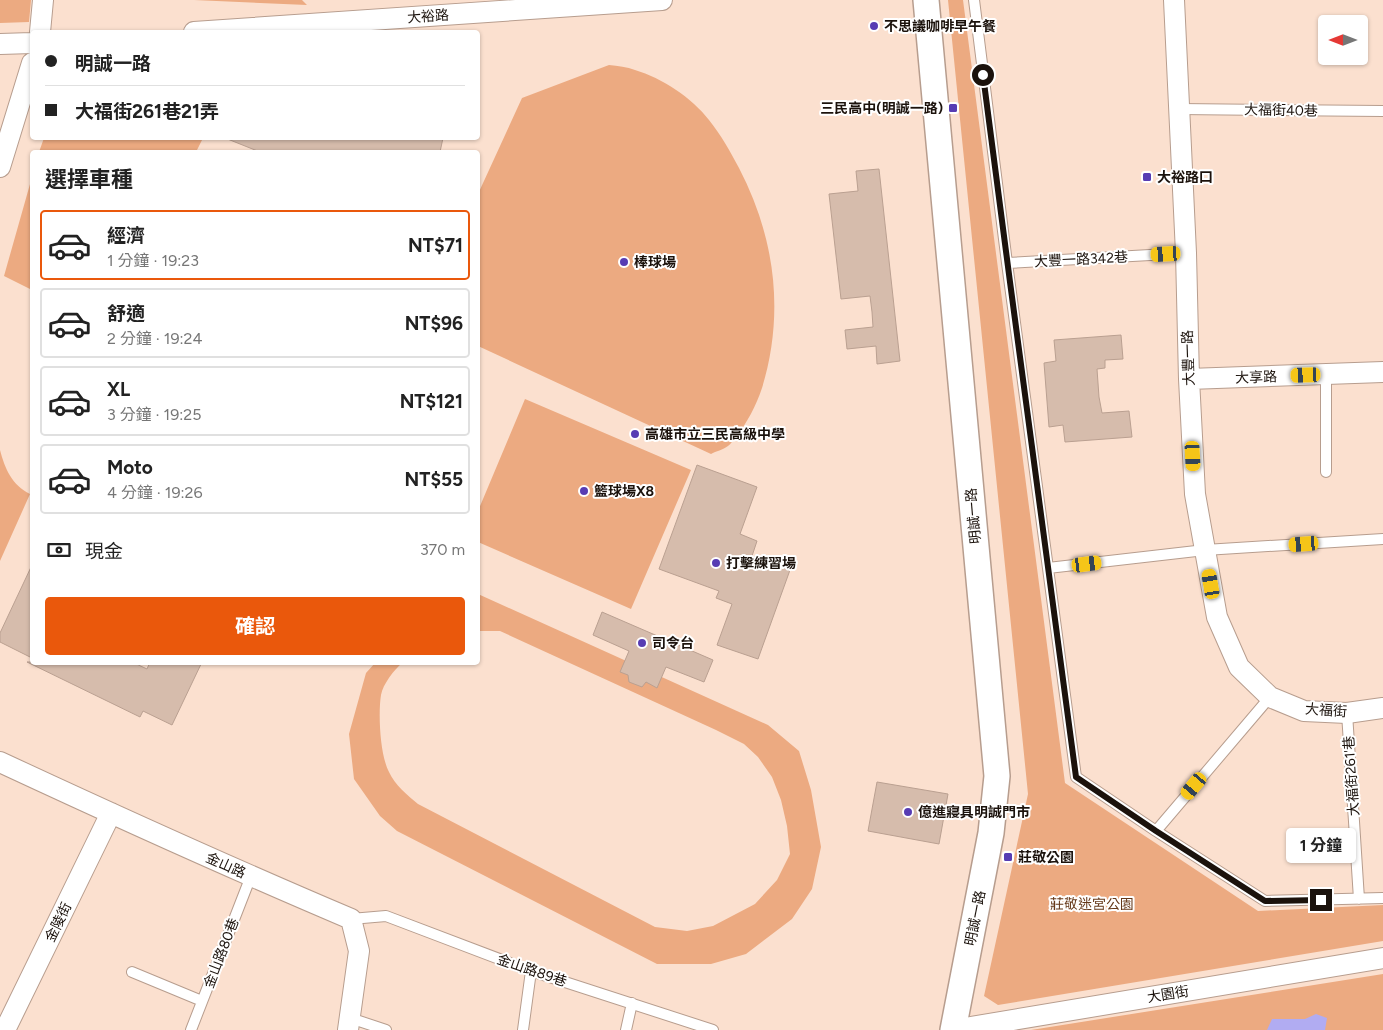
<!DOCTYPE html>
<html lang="zh-TW">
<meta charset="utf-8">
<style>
:root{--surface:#fff;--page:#f2f2f2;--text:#222;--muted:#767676;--line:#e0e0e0;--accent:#ea580c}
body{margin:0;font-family:Figtree,"Noto Sans TC",sans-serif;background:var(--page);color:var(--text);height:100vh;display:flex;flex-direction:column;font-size:19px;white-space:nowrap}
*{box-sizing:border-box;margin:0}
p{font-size:16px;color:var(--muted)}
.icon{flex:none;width:28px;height:28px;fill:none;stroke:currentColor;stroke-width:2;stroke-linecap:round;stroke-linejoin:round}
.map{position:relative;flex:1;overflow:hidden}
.side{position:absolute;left:30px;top:150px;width:450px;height:515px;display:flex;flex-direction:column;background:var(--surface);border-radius:5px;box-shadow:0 1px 4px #0004}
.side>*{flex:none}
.banner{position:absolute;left:30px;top:30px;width:450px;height:110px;border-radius:5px;box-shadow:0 1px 4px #0004;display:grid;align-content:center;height:110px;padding:0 15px;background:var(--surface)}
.needle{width:32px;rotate:270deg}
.controls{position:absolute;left:1318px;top:15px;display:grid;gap:10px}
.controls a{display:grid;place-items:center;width:50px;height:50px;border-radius:5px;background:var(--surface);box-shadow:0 1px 4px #0004;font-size:25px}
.end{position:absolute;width:22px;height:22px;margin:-11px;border:6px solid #1b120c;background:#fff;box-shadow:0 0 0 2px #fff}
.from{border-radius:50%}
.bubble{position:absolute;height:35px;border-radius:5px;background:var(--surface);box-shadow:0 1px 4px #0004;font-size:16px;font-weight:700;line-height:35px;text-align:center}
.car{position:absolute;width:15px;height:30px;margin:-15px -8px;border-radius:6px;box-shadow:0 0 4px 1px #0007;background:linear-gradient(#f5c518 24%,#345 0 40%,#f5c518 0 76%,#345 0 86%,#f5c518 0)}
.banner b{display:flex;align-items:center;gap:18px;height:48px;font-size:19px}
.banner b+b{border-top:1px solid var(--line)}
.banner i{width:12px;height:12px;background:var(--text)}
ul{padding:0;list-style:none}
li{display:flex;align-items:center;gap:15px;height:70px;margin:0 10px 8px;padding:0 5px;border:2px solid var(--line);border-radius:5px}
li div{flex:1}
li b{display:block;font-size:19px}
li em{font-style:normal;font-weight:700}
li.current{border-color:var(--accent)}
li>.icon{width:45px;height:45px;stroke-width:1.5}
h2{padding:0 15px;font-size:22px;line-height:60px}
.pay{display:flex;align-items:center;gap:12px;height:55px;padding:0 15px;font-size:19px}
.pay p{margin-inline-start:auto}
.action{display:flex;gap:10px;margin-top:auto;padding:10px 15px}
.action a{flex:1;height:58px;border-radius:5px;background:var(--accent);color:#fff;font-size:20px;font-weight:700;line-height:58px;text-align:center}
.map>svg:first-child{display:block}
.green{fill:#ecaa81}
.water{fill:#b1acf2}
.building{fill:#d6bcac;stroke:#baa091}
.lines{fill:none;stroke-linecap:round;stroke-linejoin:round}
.service-casing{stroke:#b79d8e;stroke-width:12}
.minor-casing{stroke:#b79d8e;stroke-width:22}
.tertiary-casing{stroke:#b79d8e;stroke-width:28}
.service{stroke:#fff;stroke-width:10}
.minor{stroke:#fff;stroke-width:20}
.tertiary{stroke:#fff;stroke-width:25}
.route{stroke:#1b120c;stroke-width:6}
.poi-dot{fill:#573cb3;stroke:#fff;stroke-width:2}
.labels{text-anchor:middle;stroke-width:4;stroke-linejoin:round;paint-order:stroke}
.street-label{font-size:14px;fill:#1b120c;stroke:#fff}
.poi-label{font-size:14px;font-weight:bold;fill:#1b120c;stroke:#fff;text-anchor:start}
.park-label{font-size:14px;fill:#653819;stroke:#fff}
</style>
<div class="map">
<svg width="1383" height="1030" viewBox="0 0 1383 1030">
<rect width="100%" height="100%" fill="#fbe0cf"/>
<path class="green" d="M0,0H31L29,22L0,23Z
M194,0H302L307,5Z
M948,0H963L1065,783L1258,911L1383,905V941L998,1005L984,996L1028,794Z
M609,65C618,66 627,67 635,70C662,78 692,98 709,120C721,135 730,151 739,168C775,237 785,313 762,388C756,406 747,423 735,438C733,440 731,444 728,446C723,450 716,451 711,454L478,346V194L522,98Z
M44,138H203L196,152H39Z
M32,177V290L4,276Z
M525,399L691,470L631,609L478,542V511Z
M0,450C5,469 12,485 30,494L0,561Z
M478,594L768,725L799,751L811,790L821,847L812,889L792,919L746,954L711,964H657L397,831L380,816L354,779L349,734L366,673L375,663H402C394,670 383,684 381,695C378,714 380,755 389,772C395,785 407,795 418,804L655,927L687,931L713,926L755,904L777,880L790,854L787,826L781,800L772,777L758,757L744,744L716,730L500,631H478Z
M1383,974V1030H1031Z"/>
<path class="water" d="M1316,1014L1327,1018L1325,1030H1267L1272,1019H1305Z"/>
<path class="building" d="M225,138H443L440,152H260Z
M879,169L900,361L877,364L876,346L847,349L845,330L873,327L872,312L870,296L841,299L829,194L858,191L856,171Z
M1121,335L1123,359L1105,360V368L1097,369L1099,397L1102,413L1129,411L1132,437L1065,442L1063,425L1049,427L1044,363L1056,361L1054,340Z
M697,465L757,487L740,534L757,541L752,556L790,570L758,659L717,645L732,604L716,598L719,591L659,569Z
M32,565V658L0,642V633Z
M602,612L713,660L704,682L666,667L657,688L646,682L642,687L629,682L628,675L620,672L629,651L593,635Z
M27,662H132L147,669L150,662H202L172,725L143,711L140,717Z
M877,782L948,794L939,844L868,831Z"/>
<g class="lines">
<g class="service-casing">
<path id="service" d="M974,0L1007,263L1076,777L1156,831L1265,901L1383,898
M1179,109L1383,111
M1007,263L1186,253
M1326,374V472
M1048,568L1205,550L1383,539
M1347,713L1359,899
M1156,831L1270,697
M351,919L386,916L531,971L713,1030
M132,972L202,1001
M350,1018L386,1030
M191,1030L251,876
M523,1030L531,971
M626,1030L632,1003"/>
</g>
<g class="minor-casing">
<path id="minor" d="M1174,0L1186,253L1189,379L1195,494L1217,617L1239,667L1270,697L1304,711L1347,713L1383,708
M40,32L43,0
M194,32L662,0
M0,44L32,43
M0,167L32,63
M1189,379L1383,372
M0,762C116,816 233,869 351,919L359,951L348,1030
M5,1030L111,813
M953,1030L1383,958"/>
</g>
<g class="tertiary-casing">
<path id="tertiary" d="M926,0L997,776L991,833L953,1030"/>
</g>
<use href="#service" class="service"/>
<use href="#minor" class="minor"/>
<use href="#tertiary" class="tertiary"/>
</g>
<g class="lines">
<path class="route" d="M983,75L1010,282L1076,777L1156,831L1265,901L1321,900"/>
</g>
<g class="poi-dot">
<circle cx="874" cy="26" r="5"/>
<rect x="948" y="103" width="10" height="10" rx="2.5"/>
<rect x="1142" y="172" width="10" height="10" rx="2.5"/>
<circle cx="624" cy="262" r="5"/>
<circle cx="635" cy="434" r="5"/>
<circle cx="584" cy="491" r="5"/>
<circle cx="716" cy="563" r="5"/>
<circle cx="642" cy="643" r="5"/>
<circle cx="908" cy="812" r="5"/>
<rect x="1003" y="852" width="10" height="10" rx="2.5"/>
</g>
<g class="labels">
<g class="street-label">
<text transform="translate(428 16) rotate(-4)" y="5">大裕路</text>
<text transform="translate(1281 110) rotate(1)" y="5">大福街40巷</text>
<text transform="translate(1081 259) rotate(-3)" y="5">大豐一路342巷</text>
<text transform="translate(1188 358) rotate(-92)" y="5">大豐一路</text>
<text transform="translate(1256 377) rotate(-2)" y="5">大享路</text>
<text transform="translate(973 516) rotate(-95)" y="5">明誠一路</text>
<text transform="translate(1326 710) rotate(4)" y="5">大福街</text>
<text transform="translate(1351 776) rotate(-94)" y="5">大福街261'巷</text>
<text transform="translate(226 865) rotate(24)" y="5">金山路</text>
<text transform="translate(975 918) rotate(-79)" y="5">明誠一路</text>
<text transform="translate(58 922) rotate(-64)" y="5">金陵街</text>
<text transform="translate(221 953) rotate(-69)" y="5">金山路80巷</text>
<text transform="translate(532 970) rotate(19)" y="5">金山路89巷</text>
<text transform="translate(1168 994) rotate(-9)" y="5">大園街</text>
</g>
<g class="poi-label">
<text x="884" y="31">不思議咖啡早午餐</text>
<text x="943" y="113" text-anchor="end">三民高中(明誠一路)</text>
<text x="1157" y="182">大裕路口</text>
<text x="634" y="267">棒球場</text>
<text x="645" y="439">高雄市立三民高級中學</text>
<text x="594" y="496">籃球場X8</text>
<text x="726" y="568">打擊練習場</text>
<text x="652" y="648">司令台</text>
<text x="918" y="817">億進寢具明誠門市</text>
<text x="1018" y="862">莊敬公園</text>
</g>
<g class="park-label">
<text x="1092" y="909">莊敬迷宮公園</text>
</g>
</g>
</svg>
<div class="controls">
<a><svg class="needle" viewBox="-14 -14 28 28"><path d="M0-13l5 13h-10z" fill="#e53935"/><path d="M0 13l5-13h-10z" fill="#767676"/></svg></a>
</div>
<i class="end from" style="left:983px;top:75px"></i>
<i class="end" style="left:1321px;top:900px"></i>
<div class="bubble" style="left:1286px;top:828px;width:70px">1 分鐘</div>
<i class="car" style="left:1166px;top:254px;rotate:267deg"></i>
<i class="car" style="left:1306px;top:375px;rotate:268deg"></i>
<i class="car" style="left:1193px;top:456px;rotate:177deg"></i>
<i class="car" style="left:1304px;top:544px;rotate:266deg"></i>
<i class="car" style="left:1087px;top:564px;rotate:83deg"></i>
<i class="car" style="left:1211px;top:584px;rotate:350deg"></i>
<i class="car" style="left:1194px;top:786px;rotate:220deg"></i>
<div class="banner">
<b><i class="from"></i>明誠一路</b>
<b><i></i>大福街261巷21弄</b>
</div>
<section class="side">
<h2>選擇車種</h2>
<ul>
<li class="current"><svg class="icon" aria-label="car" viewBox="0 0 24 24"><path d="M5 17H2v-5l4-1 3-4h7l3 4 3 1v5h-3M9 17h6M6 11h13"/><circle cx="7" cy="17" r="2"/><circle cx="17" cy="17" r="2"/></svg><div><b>經濟</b><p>1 分鐘 · 19:23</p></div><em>NT$71</em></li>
<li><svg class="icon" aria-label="car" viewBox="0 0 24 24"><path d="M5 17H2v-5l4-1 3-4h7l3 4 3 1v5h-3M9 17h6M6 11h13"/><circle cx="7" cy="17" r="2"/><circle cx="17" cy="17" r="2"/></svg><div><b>舒適</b><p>2 分鐘 · 19:24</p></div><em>NT$96</em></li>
<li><svg class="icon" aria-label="car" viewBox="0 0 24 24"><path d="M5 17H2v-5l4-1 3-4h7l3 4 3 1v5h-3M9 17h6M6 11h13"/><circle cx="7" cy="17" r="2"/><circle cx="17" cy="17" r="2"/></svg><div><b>XL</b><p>3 分鐘 · 19:25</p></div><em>NT$121</em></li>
<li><svg class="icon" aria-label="car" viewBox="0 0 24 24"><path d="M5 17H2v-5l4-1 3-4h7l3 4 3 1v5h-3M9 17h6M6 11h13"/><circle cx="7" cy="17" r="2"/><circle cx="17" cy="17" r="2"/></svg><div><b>Moto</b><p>4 分鐘 · 19:26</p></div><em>NT$55</em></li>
</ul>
<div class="pay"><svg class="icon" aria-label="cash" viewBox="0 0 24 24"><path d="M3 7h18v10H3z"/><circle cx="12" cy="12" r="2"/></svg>現金<p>370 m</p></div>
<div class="action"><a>確認</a></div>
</section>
</div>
